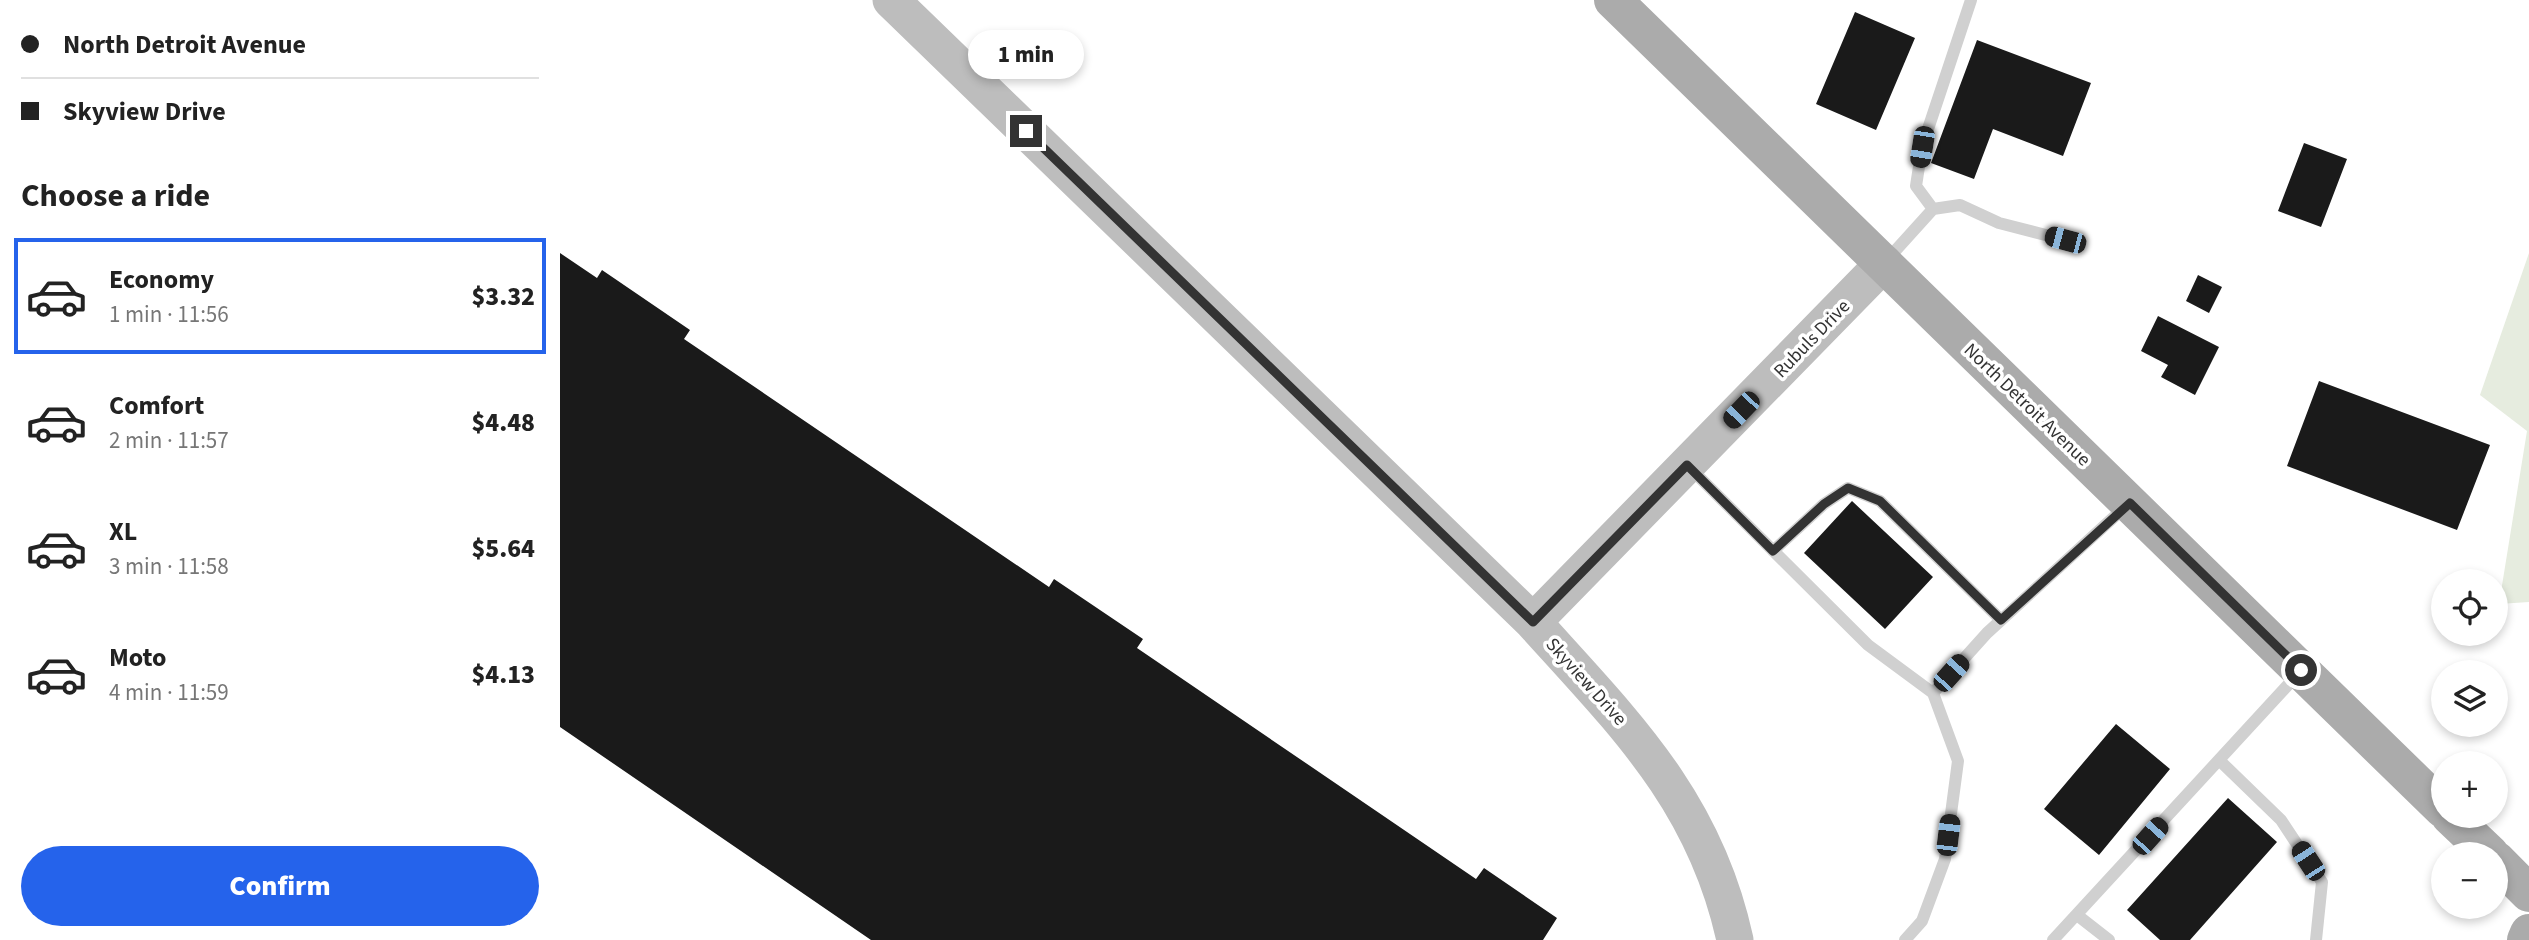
<!DOCTYPE html>
<meta charset="utf-8">
<style>
:root{--surface:#fff;--page:#f6f6f6;--text:#222;--muted:#767676;--line:#e0e0e0;--accent:#2563eb}
body{margin:0;font-family:"Source Sans 3",sans-serif;background:var(--page);color:var(--text);height:100vh;display:flex;flex-direction:column;font-size:26px;white-space:nowrap}
*{box-sizing:border-box;margin:0}
p{font-size:23px;color:var(--muted)}
.icon{flex:none;width:38px;height:38px;fill:none;stroke:currentColor;stroke-width:2;stroke-linecap:round;stroke-linejoin:round}
.map{position:relative;flex:1;overflow:hidden}
.drawer{display:flex;flex-direction:column;background:var(--surface);width:560px}
.drawer>*{flex:none}
.guide{display:grid;align-content:center;height:154px;padding:0 21px;background:var(--surface)}
.buttons{position:absolute;left:1871px;top:569px;display:grid;gap:14px}
.buttons a{display:grid;place-items:center;width:77px;height:77px;border-radius:50%;background:var(--surface);box-shadow:0 4px 10px #0003;font-size:35px}
.end{position:absolute;width:32px;height:32px;margin:-16px;border:9px solid #333;background:#fff;box-shadow:0 0 0 4px #fff}
.from{border-radius:50%}
.bubble{position:absolute;height:49px;border-radius:24px;background:var(--surface);box-shadow:0 4px 10px #0003;font-size:23px;font-weight:800;line-height:49px;text-align:center}
.car{position:absolute;width:21px;height:42px;margin:-21px -10px;border-radius:9px;box-shadow:0 0 5px 2px #0007;background:linear-gradient(#222 24%,#8ab4d8 0 40%,#222 0 76%,#8ab4d8 0 86%,#222 0)}
.guide b{display:flex;align-items:center;gap:24px;height:66px;font-size:26px}
.guide b+b{border-top:2px solid var(--line)}
.guide i{width:18px;height:18px;background:var(--text)}
ul{padding:0;list-style:none}
li{display:flex;align-items:center;gap:21px;height:116px;margin:0 14px 10px;padding:0 7px;border:4px solid transparent;border-radius:0px}
li div{flex:1}
li b{display:block;font-size:26px}
li em{font-style:normal;font-weight:800}
li.on{border-color:var(--accent)}
li>.icon{width:63px;height:63px;stroke-width:1.5}
h2{padding:0 21px;font-size:32px;line-height:84px}
.cta{display:flex;gap:14px;margin-top:auto;padding:14px 21px}
.cta a{flex:1;height:80px;border-radius:42px;background:var(--accent);color:#fff;font-size:28px;font-weight:800;line-height:80px;text-align:center}
main{display:flex;flex:1;min-height:0}
.map>svg:first-child{display:block}
.green{fill:#e6ecdf}
.building{fill:#1a1a1a}
.lines{fill:none;stroke-linecap:round;stroke-linejoin:round}
.lane{stroke:#d0d0d0;stroke-width:12}
.secondary{stroke:#bdbdbd;stroke-width:37}
.primary{stroke:#ababab;stroke-width:38}
.route{stroke:#333;stroke-width:9}
.labels{text-anchor:middle;stroke-width:7;stroke-linejoin:round;paint-order:stroke}
.street-label{font-size:19px;fill:#333;stroke:#fff}
</style>
<main>
<section class="drawer">
<div class="guide">
<b><i class="from"></i>North Detroit Avenue</b>
<b><i></i>Skyview Drive</b>
</div>
<h2>Choose a ride</h2>
<ul>
<li class="on"><svg class="icon" aria-label="car" viewBox="0 0 24 24"><path d="M5 17H2v-5l4-1 3-4h7l3 4 3 1v5h-3M9 17h6M6 11h13"/><circle cx="7" cy="17" r="2"/><circle cx="17" cy="17" r="2"/></svg><div><b>Economy</b><p>1 min · 11:56</p></div><em>$3.32</em></li>
<li><svg class="icon" aria-label="car" viewBox="0 0 24 24"><path d="M5 17H2v-5l4-1 3-4h7l3 4 3 1v5h-3M9 17h6M6 11h13"/><circle cx="7" cy="17" r="2"/><circle cx="17" cy="17" r="2"/></svg><div><b>Comfort</b><p>2 min · 11:57</p></div><em>$4.48</em></li>
<li><svg class="icon" aria-label="car" viewBox="0 0 24 24"><path d="M5 17H2v-5l4-1 3-4h7l3 4 3 1v5h-3M9 17h6M6 11h13"/><circle cx="7" cy="17" r="2"/><circle cx="17" cy="17" r="2"/></svg><div><b>XL</b><p>3 min · 11:58</p></div><em>$5.64</em></li>
<li><svg class="icon" aria-label="car" viewBox="0 0 24 24"><path d="M5 17H2v-5l4-1 3-4h7l3 4 3 1v5h-3M9 17h6M6 11h13"/><circle cx="7" cy="17" r="2"/><circle cx="17" cy="17" r="2"/></svg><div><b>Moto</b><p>4 min · 11:59</p></div><em>$4.13</em></li>
</ul>
<div class="cta"><a>Confirm</a></div>
</section>
<div class="map">
<svg width="1969" height="940" viewBox="0 0 1969 940">
<rect width="100%" height="100%" fill="#fff"/>
<path class="green" d="M1969,253V602L1939,604L1967,431L1920,395Z"/>
<path class="building" d="M1295,12L1355,38L1316,130L1256,104Z
M1417,40L1531,83L1503,156L1433,129L1414,179L1371,163Z
M1744,143L1787,159L1761,227L1718,211Z
M0,253L37,278L42,270L130,330L124,339L489,587L494,579L583,639L577,648L916,879L924,868L997,918L983,940H311L0,727Z
M1638,275L1662,287L1649,313L1626,301Z
M1598,316L1659,347L1635,395L1601,377L1608,365L1581,351Z
M1759,381L1930,445L1897,530L1727,466Z
M1292,501L1373,577L1325,629L1244,553Z
M1556,724L1610,769L1539,855L1484,809Z
M1668,798L1717,842L1630,940H1600L1567,910Z"/>
<g class="lines">
<path class="lane" d="M1373,209L1356,186L1362,147L1411,0
M1326,261L1373,209L1400,205L1439,223L1505,240
M1130,468L1308,645L1373,693
M1213,551L1264,504L1288,488L1320,501L1441,620
M1659,760L1721,820L1762,882L1756,940
M1517,915L1549,940
M1345,940L1362,921L1385,859L1398,761L1373,693L1427,633L1566,506
M1493,940L1739,673"/>
<path class="secondary" d="M331,0L973,622C1064,723 1145,801 1175,940
M973,622L1324,263"/>
<path class="primary" d="M1053,0L1883,809
M1890,816L1930,854
M1936,860L1969,893
M1966,940L1969,933"/>
</g>
<g class="lines">
<path class="route" d="M466,131L973,622L1127,465L1213,551L1264,504L1288,488L1320,501L1441,620L1570,503L1741,670"/>
</g>
<g class="labels">
<g class="street-label">
<text transform="translate(1251 338) rotate(-46)" y="7">Rubuls Drive</text>
<text transform="translate(1468 404) rotate(44)" y="7">North Detroit Avenue</text>
<text transform="translate(1027 681) rotate(48)" y="7">Skyview Drive</text>
</g>
</g>
</svg>
<div class="buttons">
<a><svg class="icon" aria-label="locate" viewBox="0 0 24 24"><circle cx="12" cy="12" r="6"/><path d="M12 2v4M12 18v4M2 12h4M18 12h4"/></svg></a>
<a><svg class="icon" aria-label="layers" viewBox="0 0 24 24"><path d="M12 4l9 5-9 5-9-5zM3 14l9 5 9-5"/></svg></a>
<a>+</a>
<a>−</a>
</div>
<i class="end from" style="left:1741px;top:670px"></i>
<i class="end" style="left:466px;top:131px"></i>
<div class="bubble" style="left:408px;top:30px;width:116px">1 min</div>
<i class="car" style="left:1362px;top:147px;rotate:189deg"></i>
<i class="car" style="left:1505px;top:240px;rotate:285deg"></i>
<i class="car" style="left:1181px;top:410px;rotate:224deg"></i>
<i class="car" style="left:1391px;top:673px;rotate:42deg"></i>
<i class="car" style="left:1388px;top:835px;rotate:7deg"></i>
<i class="car" style="left:1590px;top:836px;rotate:42deg"></i>
<i class="car" style="left:1748px;top:861px;rotate:327deg"></i>
</div>
</main>
